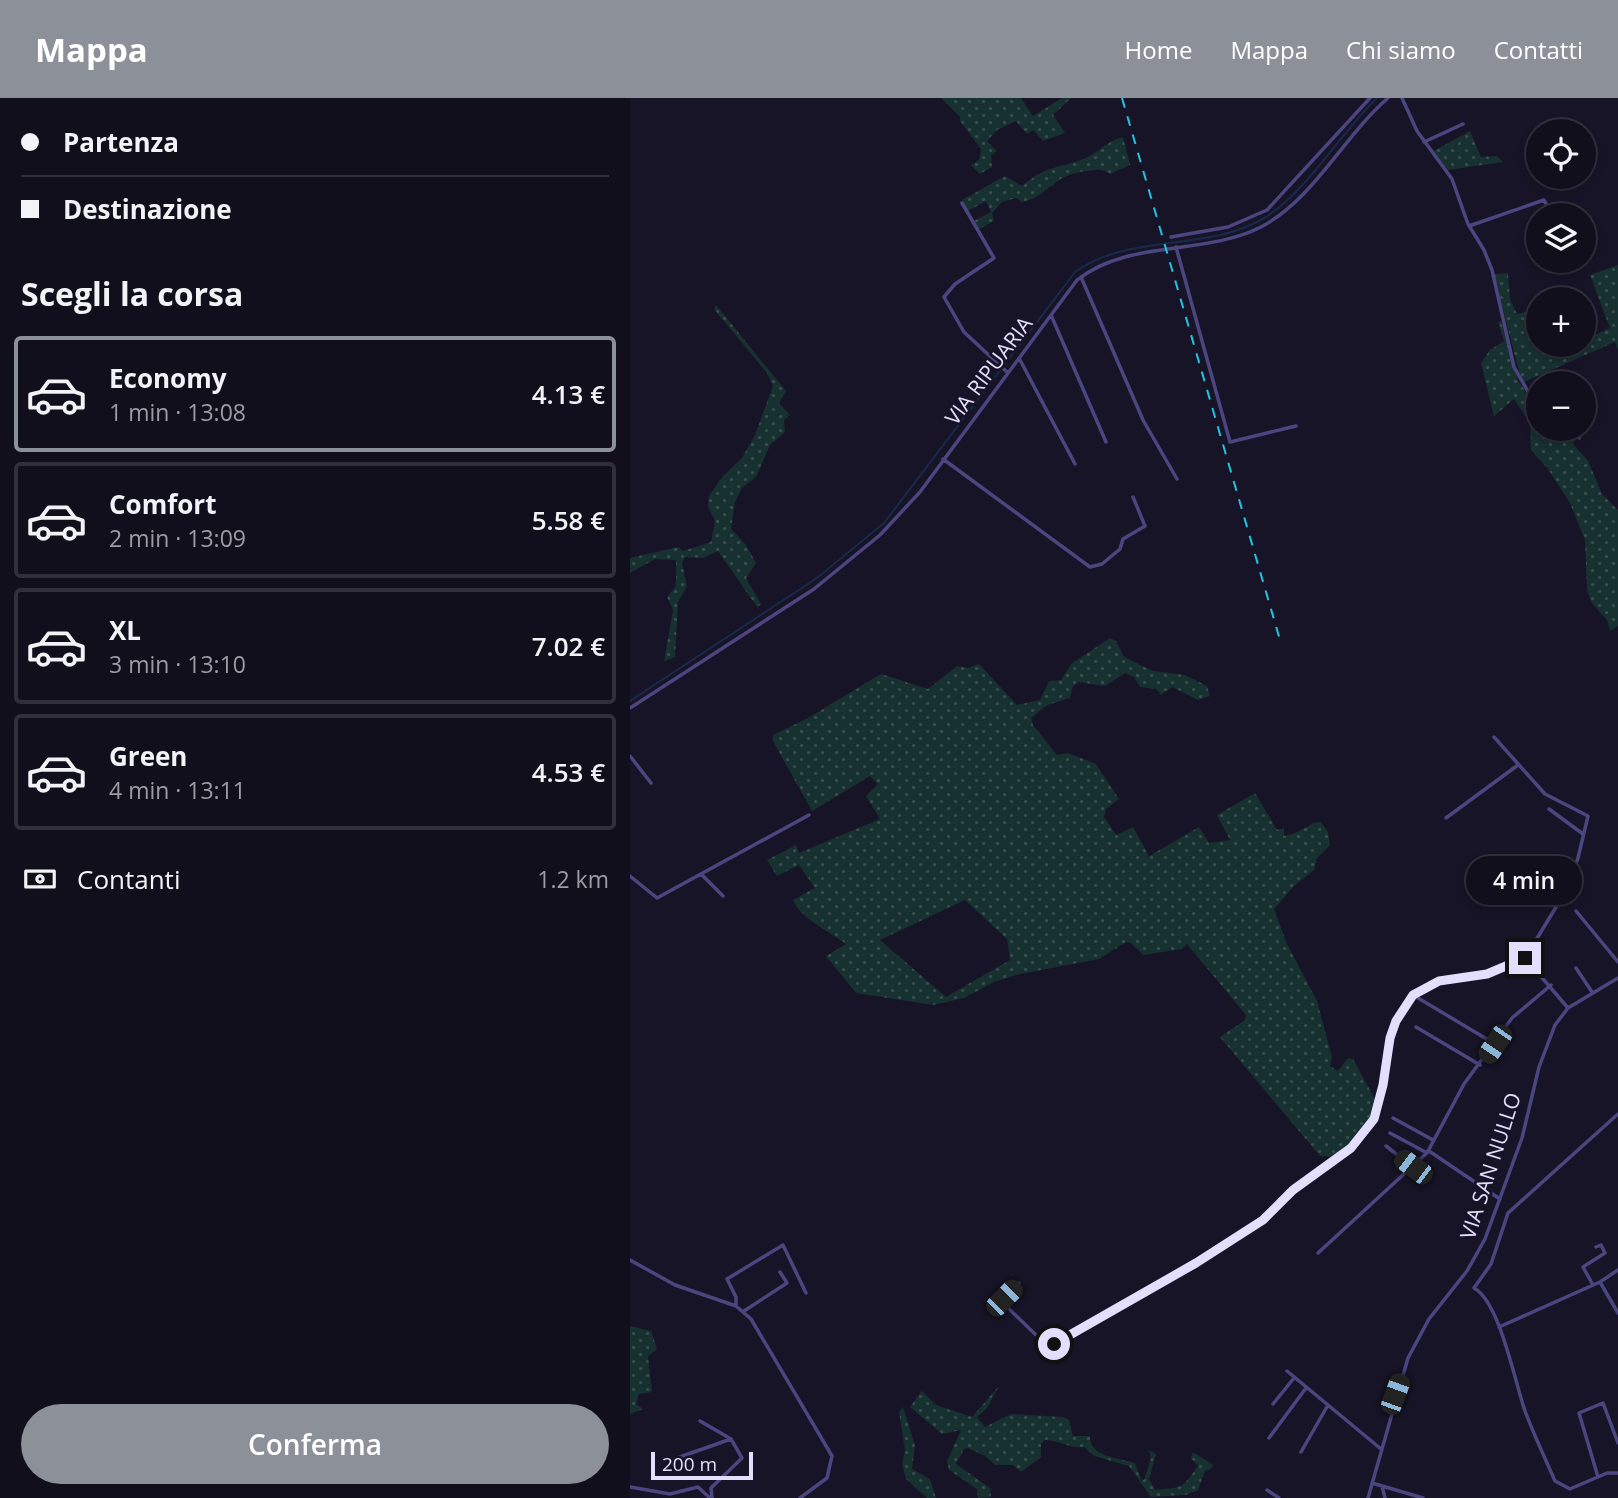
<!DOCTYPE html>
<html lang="it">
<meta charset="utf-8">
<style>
:root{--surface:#120f1d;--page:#1b1826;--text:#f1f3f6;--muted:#9c9ca4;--line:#312f3b;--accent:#8c9099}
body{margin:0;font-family:"Open Sans",sans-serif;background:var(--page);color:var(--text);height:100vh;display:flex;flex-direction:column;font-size:26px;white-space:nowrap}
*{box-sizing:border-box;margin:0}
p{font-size:23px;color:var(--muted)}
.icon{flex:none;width:38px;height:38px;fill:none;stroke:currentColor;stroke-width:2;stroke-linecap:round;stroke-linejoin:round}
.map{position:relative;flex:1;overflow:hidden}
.drawer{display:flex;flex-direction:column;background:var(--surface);width:630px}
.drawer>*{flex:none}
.guide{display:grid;align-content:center;height:154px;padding:0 21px;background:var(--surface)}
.tools{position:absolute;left:896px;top:21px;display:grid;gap:14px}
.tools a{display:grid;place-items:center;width:70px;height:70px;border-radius:50%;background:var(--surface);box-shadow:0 4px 10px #0003,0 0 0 2px var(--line);font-size:35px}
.scale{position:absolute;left:21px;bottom:18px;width:102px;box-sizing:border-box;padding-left:7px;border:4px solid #e3defb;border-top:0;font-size:19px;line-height:24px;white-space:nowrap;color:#e3defb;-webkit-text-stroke:5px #181427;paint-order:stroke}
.end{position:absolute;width:32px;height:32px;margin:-16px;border:9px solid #e3defb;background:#111;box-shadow:0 0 0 4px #111}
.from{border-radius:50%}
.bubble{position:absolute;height:49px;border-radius:24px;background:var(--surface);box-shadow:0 4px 10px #0003,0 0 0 2px var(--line);font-size:23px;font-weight:600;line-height:49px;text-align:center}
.car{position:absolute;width:21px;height:42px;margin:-21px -10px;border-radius:9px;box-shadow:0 0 5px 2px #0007;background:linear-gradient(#222 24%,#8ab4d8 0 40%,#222 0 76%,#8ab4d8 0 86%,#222 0)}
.guide b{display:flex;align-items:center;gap:24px;height:66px;font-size:26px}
.guide b+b{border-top:2px solid var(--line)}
.guide i{width:18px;height:18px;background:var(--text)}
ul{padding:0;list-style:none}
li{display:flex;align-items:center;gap:21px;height:116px;margin:0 14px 10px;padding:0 7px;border:4px solid var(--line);border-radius:7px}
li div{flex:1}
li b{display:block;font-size:26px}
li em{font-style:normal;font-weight:600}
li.current{border-color:var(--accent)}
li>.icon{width:63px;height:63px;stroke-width:1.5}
h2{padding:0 21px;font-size:32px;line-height:84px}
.pay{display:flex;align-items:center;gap:18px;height:77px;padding:0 21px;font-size:26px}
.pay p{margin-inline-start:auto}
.button{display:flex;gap:14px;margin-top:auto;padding:14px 21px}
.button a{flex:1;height:80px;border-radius:42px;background:var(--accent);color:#fff;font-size:28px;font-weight:600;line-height:80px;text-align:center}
header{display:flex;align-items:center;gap:42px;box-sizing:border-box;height:98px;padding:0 35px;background:var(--accent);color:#fff}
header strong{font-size:33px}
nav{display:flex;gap:38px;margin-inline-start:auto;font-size:24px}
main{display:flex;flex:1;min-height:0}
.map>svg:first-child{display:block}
.grass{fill:url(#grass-dots);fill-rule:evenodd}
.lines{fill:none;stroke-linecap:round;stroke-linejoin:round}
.stream{stroke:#182a4b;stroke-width:2}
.minor{stroke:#4b4580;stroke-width:3.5}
.rail{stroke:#23c3e1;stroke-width:2;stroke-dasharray:10 9;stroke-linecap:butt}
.route{stroke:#e3defb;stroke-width:9}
.labels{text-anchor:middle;stroke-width:6;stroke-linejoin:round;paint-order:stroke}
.street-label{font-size:21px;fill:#e3defb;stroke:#181427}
</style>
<header>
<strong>Mappa</strong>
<nav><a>Home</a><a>Mappa</a><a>Chi siamo</a><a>Contatti</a></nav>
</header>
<main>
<section class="drawer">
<div class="guide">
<b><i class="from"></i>Partenza</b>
<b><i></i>Destinazione</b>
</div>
<h2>Scegli la corsa</h2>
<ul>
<li class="current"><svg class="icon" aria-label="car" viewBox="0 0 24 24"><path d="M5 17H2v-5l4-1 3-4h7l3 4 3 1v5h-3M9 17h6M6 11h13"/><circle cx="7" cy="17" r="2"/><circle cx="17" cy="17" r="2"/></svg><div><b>Economy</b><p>1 min · 13:08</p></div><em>4.13 €</em></li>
<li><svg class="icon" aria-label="car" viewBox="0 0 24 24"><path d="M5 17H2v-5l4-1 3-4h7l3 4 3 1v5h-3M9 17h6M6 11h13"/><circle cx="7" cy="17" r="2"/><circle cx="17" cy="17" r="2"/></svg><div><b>Comfort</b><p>2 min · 13:09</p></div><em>5.58 €</em></li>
<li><svg class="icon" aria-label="car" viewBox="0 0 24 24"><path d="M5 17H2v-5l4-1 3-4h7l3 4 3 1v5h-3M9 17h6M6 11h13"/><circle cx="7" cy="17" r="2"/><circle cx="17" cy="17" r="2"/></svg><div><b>XL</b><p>3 min · 13:10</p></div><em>7.02 €</em></li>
<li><svg class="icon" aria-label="car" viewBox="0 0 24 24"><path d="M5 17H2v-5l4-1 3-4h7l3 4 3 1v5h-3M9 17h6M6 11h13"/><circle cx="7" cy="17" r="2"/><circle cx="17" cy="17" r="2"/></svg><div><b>Green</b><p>4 min · 13:11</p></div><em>4.53 €</em></li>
</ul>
<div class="pay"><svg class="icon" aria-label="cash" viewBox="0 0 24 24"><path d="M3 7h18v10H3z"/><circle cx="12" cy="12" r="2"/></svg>Contanti<p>1.2 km</p></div>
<div class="button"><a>Conferma</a></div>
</section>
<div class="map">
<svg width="988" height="1400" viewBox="0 0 988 1400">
<defs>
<pattern id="grass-dots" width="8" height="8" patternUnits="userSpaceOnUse" patternTransform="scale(1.75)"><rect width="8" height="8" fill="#173030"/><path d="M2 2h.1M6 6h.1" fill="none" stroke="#394e4f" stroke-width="1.8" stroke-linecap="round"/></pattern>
</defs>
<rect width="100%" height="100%" fill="#181427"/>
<path class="grass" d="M311,0H391L403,18L432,0H441L423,17L435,35L413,43L403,32L397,36L386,23L367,32L357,43L367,53L361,57L362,69L350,76L341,67L349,62L351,51L330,23V19Z
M840,33L851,59L867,58L873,64L818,72L802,54Z
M493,39L500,67L480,76C471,70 468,72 458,73C421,76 421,98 392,104L386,100L372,104L362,115L364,123L349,131L344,123L361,114L356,103L338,113L332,102L375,78L392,88C418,66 428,71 456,60C469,54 478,42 493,39Z
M988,167V252L985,244L892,285L864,176L878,175L880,201L887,216L908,211V247H954V242L980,230L960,177Z
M86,207L156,293L149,305L160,317L154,322L155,334L140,347L126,379L112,390L105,404L101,431L116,447L126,465L116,480L131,506L127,509L88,453L73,460L55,459L52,465L57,488L48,504L45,559L34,563L43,512L37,499L46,488V462L25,461L0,475V460L48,449L53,453L81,444L85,423L78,408L79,398L92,379L112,360L125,337L143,288L137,275L84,211Z
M871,223L888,282L908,312V331H950L943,346L958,363L972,396L988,412V528L980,533L977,522L961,504L957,492L955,442L940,405L918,371L901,352L900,325L884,301L864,318L851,265L860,252L874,243L868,224Z
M480,540L486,543L494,559L523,573L555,577L577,588L580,598L568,602L542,589L531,597L526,591L510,589L504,579L495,575L475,588L448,584L443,588L440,600L417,607L401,620L403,627L427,657L438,655L466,666L489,701L476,711L474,719L486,737L503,729L519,758L569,729L579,745L600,742L587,717L625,695L647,732L654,730V738C668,737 679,724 691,724L698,734L700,747L687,760L684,772L664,788L644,811L657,846L687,903L702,959L700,968L708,973L718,960L723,961L747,1005C739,1029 726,1046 703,1059L690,1058L590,939L615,922L616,917L557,846L552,851L513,857L501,845L496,844L469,861L390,876L364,884L334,900L303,907L226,895L196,858L216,846C199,833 171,821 163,802L185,790L169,767L147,778L137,762L166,747L169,755L250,721L236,698L248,686L240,678L182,713L143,643V637L178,620L251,576L298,591L327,568L338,570L349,566L387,607L410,602L419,583L431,582L441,566ZM335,802L377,841L380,862L316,899L250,842Z
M0,1228L21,1233L27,1251L18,1258L22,1294L9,1296L6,1306L13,1311L0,1316Z
M369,1288L357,1310L347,1319L355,1329L381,1316L433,1319L439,1322L443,1338H460C459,1359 489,1360 505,1365L511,1381L514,1382L521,1360L519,1352L526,1356L519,1381L525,1392C553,1389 551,1392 568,1368L561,1360L563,1354L583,1367L581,1371L575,1373L568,1392L555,1397L521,1399L499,1368L464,1358L454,1349C441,1351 429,1342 415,1342L411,1346V1359L391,1374L383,1367H365L355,1358L338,1350L334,1351L326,1366L360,1390L361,1399L348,1400L347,1391L319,1372L317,1363L331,1332L312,1336L280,1309L292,1293L306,1307L342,1319Z
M273,1309L285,1347L282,1371L300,1381L306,1400H297L276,1381L272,1366L275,1352L269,1314Z"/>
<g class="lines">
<path class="stream" d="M0,603L187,480L254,425L445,174C498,136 573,153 629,123C673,100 709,36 747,0"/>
<path class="minor" d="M772,0L787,33L822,81L838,126L854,152L862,172L884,269L908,311
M794,44L833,26
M332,105L364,160L325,186L314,199L334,234L378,275
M839,128L914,102L922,117
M541,139L598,129L637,112L740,0
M546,149L600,344L666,328
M451,179L513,322L547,381
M421,217L476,344
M389,260L445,366
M954,296L961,306L954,329
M949,340L953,331
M313,361L460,469L472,466L490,451L493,441L515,428L503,399
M0,610L184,491L250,437L290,394L447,182C499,141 574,158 631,129C684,101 713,39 758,0
M864,639L915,696L958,718L948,760L934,796L895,860
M0,658L21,685
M919,711L953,736
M816,720L888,667
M71,776L93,798
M0,778L27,800L179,717
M946,813L988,864
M946,870L962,894
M783,897L865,946
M786,929L850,967
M988,1016L878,1115L861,1166L844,1190C870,1204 885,1285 895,1313C904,1337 915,1360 925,1383L940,1391L977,1375H988
M763,1020L803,1042
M760,1035L797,1055L834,986L882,920L921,887
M756,1048L783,1069
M688,1155L799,1053L870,1101
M0,1162L45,1187L106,1208L121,1221L202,1358L197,1380L170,1400
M970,1184L988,1215
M389,1185L374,1200V1206L407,1238L424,1246L567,1165L633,1122L663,1092L721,1050L744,1021L753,987L759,940L766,923L783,897L809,883L857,876L895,860L938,910
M963,1187L953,1169L975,1155L971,1147L966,1149
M106,1208V1199L97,1181L153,1147L176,1195
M114,1213L157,1185L150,1174
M869,1229L970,1184L988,1172
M657,1273L751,1351
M643,1306L664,1280
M70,1323L101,1341L112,1360L81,1390L82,1400
M639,1340L676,1290
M671,1354L698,1307
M44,1361L101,1341
M968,1379L949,1315L973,1305L988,1345
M742,1385L793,1400
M752,1388L755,1400
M0,1389L40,1396L68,1389L80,1400
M637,1392L649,1400
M738,1400L778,1260L799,1221L837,1173L855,1141L892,1040L909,969L925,927L938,910L988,880"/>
<path class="rail" d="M492,0L650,542"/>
</g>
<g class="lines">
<path class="route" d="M424,1246L566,1165L633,1122L663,1092L721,1050L744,1021L753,987L760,940L766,923L783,897L809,883L857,876L895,860"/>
</g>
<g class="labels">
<g class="street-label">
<text transform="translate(359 273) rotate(-53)" y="7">VIA RIPUARIA</text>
<text transform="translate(861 1068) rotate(-72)" y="7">VIA SAN NULLO</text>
</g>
</g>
</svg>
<div class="tools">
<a><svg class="icon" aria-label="locate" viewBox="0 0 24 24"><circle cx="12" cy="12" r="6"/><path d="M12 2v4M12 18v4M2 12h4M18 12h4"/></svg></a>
<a><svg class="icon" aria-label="layers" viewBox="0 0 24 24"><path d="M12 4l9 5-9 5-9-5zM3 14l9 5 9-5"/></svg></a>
<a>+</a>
<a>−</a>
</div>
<div class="scale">200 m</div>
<i class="end from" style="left:424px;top:1246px"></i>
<i class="end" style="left:895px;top:860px"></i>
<div class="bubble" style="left:836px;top:758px;width:116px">4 min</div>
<i class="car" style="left:865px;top:946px;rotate:214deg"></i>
<i class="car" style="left:783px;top:1069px;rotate:307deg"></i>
<i class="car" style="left:374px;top:1200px;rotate:45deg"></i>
<i class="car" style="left:765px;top:1296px;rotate:20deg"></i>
</div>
</main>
